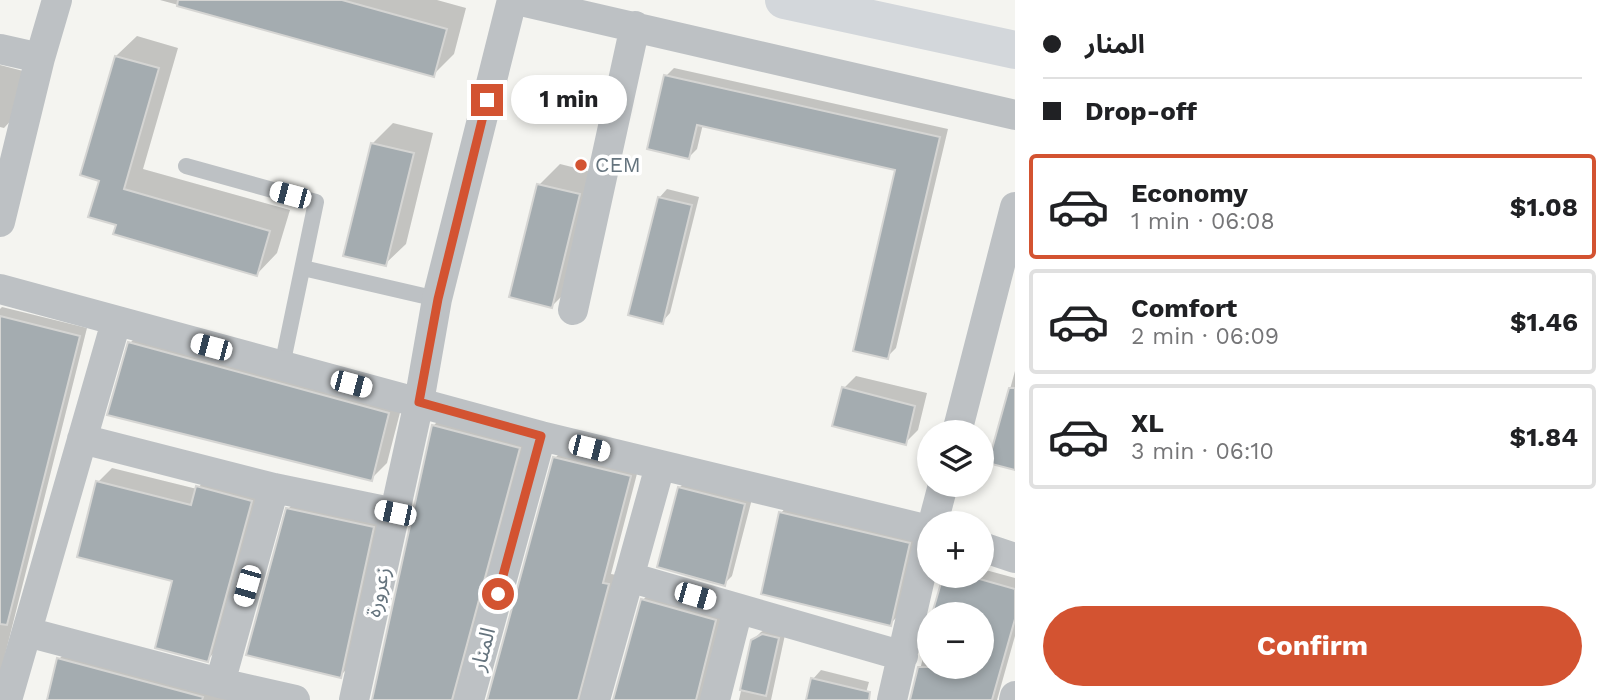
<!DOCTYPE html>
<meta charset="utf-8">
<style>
:root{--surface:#fff;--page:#f2f2f2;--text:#202124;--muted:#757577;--line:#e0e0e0;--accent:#d35331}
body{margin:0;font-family:"Work Sans","Noto Sans Arabic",sans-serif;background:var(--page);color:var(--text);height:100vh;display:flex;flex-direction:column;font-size:26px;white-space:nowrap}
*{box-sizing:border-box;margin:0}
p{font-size:23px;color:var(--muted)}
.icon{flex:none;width:38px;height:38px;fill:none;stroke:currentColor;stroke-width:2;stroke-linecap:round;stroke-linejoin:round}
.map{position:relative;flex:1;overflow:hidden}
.details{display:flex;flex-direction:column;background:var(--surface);width:595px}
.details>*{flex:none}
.hud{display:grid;align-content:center;height:154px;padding:0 28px;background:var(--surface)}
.buttons{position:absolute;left:917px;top:420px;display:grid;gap:14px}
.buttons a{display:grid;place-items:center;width:77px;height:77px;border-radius:50%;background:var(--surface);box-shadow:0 4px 10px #0003;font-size:35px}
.end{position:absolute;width:32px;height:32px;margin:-16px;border:9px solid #d35331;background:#fff;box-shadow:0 0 0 4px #fff}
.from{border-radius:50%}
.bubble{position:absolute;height:49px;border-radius:24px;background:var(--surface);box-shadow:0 4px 10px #0003;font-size:23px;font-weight:700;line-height:49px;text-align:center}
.car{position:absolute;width:21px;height:42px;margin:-21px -10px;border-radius:9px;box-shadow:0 0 5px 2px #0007;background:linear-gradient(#fff 24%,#345 0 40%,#fff 0 76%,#345 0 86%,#fff 0)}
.hud b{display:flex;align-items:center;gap:24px;height:66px;font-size:26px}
.hud b+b{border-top:2px solid var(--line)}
.hud i{width:18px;height:18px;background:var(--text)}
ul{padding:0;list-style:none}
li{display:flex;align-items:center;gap:21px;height:105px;margin:0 14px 10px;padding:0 14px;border:4px solid var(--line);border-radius:7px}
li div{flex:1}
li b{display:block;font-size:26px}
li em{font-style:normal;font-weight:700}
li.on{border-color:var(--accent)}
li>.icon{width:63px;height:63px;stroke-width:1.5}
.cta{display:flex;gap:14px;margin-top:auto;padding:14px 28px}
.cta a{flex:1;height:80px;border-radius:42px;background:var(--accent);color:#fff;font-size:28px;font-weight:700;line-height:80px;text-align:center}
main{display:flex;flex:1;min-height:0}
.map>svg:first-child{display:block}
.shadow{fill:#0003}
.building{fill:#a4acb0;stroke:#d5d5d3;stroke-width:2}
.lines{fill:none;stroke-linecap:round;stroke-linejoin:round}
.lane{stroke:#bdc1c4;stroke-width:16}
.street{stroke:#bdc1c4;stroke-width:30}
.highway{stroke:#d3d7db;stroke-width:38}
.route{stroke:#d35331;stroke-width:9}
.poi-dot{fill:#d35331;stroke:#fff;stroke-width:2.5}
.labels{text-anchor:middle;stroke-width:7;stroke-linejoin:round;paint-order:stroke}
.poi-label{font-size:21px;fill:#65747e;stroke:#fff;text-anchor:start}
.street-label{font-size:21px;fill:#65747e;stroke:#fff}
</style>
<main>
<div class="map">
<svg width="1015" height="700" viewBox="0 0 1015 700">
<rect width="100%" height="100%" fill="#f4f4f0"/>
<path class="shadow" d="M160,0H437L466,8L454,54L433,75Z
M137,36L178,48L143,169L290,210L277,253L257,274L119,224L101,179L116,56Z
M0,65L27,72L16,115L4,128L0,127Z
M674,68L948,129L896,348L887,357L897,168L703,124L697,149L689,157L666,76Z
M393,123L433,133L406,244L385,264L372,144Z
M560,164L600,174L573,285L552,306L539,185Z
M667,189L699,197L670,313L662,322L659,198Z
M2,307L87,328L0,675V309Z
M146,327L404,397L387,463L371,479L130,343Z
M1015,371V469L990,462Z
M856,376L927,393L918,430L905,443L844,388Z
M443,416L528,439L464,700H374L434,425Z
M565,448L639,466L611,574L617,575L590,700H489L555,458Z
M112,468L197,489L212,472L266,486L222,645L207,660L174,580L98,482Z
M687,480L753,495L732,576L724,584L679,488Z
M304,493L389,511L356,660L340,676L288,509Z
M789,504L917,535L898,616L890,624L781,513Z
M982,569L1015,578V636L997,700H912L929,635V667H982V614H935L945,576H982Z
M652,590L724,611L702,700H615L643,600Z
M772,626L786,630L771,700H739L752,641L761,632Z
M75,643L299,700H49L59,659Z
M821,670L869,682L864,700H807L813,679Z"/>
<path class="building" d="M178,0H342L447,29L434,77L177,6Z
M115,56L159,68L124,189L270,231L257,276L113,234L116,225L88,217L99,181L80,175Z
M664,75L940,137L888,359L853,351L895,170L697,125L689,159L647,149Z
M371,143L414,153L386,266L343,256Z
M537,184L580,194L552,308L509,297Z
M658,197L692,205L663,324L628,315Z
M0,316L80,336L7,625L0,624Z
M128,342L389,413L372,481L107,415Z
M842,387L915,406L906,445L832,426Z
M1009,388H1015V470L988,463Z
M432,425L520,448L452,700H372Z
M553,457L631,476L603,583L609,584L578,700H487Z
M96,481L191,505L196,486L252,501L208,662L155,648L172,581L77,557Z
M678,487L745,504L725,586L657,567Z
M286,508L374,527L341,678L246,655Z
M779,512L910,543L891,626L761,594Z
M943,576H969L1015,589V619L992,700H910L918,667H982V614H932Z
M641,599L716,620L696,700H613Z
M762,634L779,638L766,696L740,690L751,640Z
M57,658L203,697L202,700H47Z
M811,678L870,692L869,700H806Z"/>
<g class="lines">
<path class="lane" d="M186,166L316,202L282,366
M303,268L437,299"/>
<path class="street" d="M516,0L1015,115
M0,49L40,58
M0,222L40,58L57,0
M0,289L541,436L929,530
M573,310L635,26
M957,432L1015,207
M82,439L274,488L395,513
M933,523L943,485
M982,547L1015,558
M629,577L903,656
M27,632L220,683L295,700
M220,683L274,488
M7,700L116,322
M354,700L419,402L437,299L512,0
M469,700L541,436
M595,700L660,466
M715,700L738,609
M892,700L929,539
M1014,700L1015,696"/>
<path class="highway" d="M784,0L1015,50"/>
</g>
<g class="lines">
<path class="route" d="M487,100L438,299L419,402L541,436L498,594"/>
</g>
<circle class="poi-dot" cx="581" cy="165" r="7"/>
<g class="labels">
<g class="poi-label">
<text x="595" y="172">CEM</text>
</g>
<g class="street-label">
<text transform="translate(378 592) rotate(-78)" y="7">زعرورة</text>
<text transform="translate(483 649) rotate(-75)" y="7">المنار</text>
</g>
</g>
</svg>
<div class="buttons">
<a><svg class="icon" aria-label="layers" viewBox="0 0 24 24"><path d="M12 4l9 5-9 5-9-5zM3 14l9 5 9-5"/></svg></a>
<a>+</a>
<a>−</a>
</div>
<i class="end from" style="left:498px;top:594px"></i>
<i class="end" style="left:487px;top:100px"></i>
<div class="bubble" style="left:511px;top:75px;width:116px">1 min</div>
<i class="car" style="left:290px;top:195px;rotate:285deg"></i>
<i class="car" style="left:211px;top:347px;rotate:285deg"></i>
<i class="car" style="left:351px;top:384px;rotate:105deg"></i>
<i class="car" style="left:589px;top:448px;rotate:104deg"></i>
<i class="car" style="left:395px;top:513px;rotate:282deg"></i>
<i class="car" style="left:247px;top:586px;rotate:196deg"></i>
<i class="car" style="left:695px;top:596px;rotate:106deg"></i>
</div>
<section class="details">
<div class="hud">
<b><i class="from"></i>المنار</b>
<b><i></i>Drop-off</b>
</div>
<ul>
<li class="on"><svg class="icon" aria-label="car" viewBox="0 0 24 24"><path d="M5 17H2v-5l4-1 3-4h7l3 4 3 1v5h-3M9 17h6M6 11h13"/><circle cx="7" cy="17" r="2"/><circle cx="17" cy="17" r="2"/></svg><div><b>Economy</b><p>1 min · 06:08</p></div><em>$1.08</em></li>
<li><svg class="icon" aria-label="car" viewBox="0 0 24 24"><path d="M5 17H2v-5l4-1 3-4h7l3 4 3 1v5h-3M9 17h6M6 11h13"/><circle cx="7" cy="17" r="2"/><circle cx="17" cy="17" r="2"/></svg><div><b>Comfort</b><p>2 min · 06:09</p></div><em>$1.46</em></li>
<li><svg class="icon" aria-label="car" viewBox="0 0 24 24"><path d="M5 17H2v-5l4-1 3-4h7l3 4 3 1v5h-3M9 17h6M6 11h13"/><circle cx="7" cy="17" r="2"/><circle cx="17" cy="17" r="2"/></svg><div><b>XL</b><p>3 min · 06:10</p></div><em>$1.84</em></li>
</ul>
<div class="cta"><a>Confirm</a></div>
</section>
</main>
